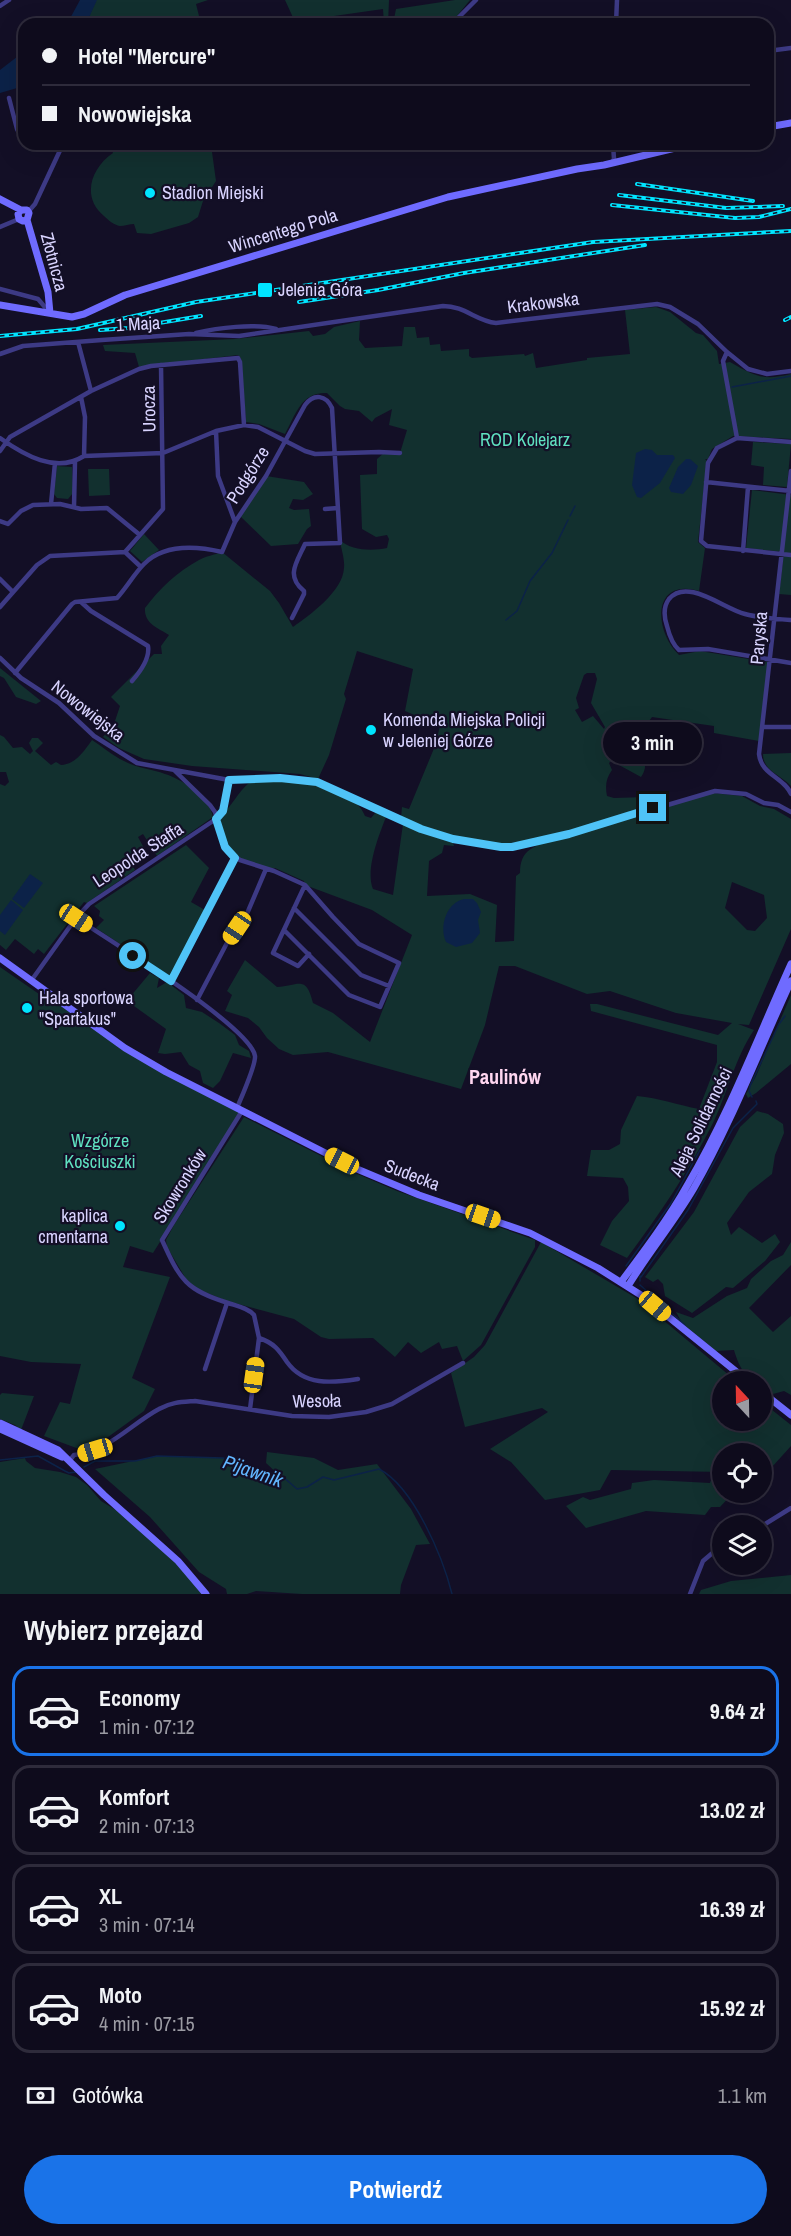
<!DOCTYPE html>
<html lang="pl">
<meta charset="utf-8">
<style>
:root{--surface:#0e0b1c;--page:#171425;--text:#f1f3f6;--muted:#9b9ba3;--line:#2e2b3b;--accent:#1a73e8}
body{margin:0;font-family:"Archivo Narrow",sans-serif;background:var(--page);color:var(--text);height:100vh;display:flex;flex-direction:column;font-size:22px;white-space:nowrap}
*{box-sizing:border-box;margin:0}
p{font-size:20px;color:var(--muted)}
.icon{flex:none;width:33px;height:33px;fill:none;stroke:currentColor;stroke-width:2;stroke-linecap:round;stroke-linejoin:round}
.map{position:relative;height:1594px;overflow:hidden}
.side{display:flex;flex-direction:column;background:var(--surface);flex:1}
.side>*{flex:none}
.banner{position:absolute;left:18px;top:18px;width:756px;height:132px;border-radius:18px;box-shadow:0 6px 24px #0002,0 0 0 2px var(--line);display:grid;align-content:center;height:132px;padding:0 24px;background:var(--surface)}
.needle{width:39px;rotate:338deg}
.buttons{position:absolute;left:712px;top:1371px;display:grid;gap:12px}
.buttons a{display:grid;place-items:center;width:60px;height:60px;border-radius:50%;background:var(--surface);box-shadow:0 6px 24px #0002,0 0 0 2px var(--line);font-size:30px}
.end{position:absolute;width:27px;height:27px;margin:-14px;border:8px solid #4fc3f7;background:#111;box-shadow:0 0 0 3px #111}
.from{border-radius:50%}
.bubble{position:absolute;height:42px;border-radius:21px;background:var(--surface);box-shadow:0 6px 24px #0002,0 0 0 2px var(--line);font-size:20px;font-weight:800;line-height:42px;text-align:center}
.car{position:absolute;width:18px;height:36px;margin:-18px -9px;border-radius:8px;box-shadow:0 0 4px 2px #0007;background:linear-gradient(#f5c518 24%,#345 0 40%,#f5c518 0 76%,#345 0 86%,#f5c518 0)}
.banner b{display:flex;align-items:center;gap:21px;height:57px;font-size:22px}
.banner b+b{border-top:2px solid var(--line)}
.banner i{width:15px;height:15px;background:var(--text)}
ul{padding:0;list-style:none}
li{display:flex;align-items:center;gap:18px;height:90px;margin:0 12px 9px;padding:0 12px;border:3px solid var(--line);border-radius:18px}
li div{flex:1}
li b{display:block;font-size:22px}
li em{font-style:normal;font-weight:800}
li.selected{border-color:var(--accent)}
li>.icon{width:54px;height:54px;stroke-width:1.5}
h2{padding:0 24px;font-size:27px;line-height:72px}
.pay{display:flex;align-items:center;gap:15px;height:66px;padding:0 24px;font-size:22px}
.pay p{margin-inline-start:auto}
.action{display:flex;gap:12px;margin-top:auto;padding:12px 24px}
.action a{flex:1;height:69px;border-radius:36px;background:var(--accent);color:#fff;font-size:24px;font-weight:800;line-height:69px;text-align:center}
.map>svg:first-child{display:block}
.green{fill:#12302f;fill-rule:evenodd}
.water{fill:#0c2248}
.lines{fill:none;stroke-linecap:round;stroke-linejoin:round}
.stream{stroke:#0c2248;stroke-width:1.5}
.street{stroke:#3d3a85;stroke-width:4.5}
.secondary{stroke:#6f6bff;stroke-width:7}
.rail-casing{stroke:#00e5ff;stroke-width:4}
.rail{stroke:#130f26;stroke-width:1.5;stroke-dasharray:4.5;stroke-linecap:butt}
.route{stroke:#4fc3f7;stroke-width:8}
.poi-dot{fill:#00e5ff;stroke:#130f26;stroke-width:2}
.labels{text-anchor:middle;stroke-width:4.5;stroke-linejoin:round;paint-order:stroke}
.poi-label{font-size:18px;fill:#d9d4ff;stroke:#130f26;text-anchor:start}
.street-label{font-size:18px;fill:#d9d4ff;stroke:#130f26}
.park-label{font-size:18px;fill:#5fe0c0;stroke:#130f26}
.neighbourhood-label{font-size:20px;font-weight:bold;fill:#ffd6f0;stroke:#130f26}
.water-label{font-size:20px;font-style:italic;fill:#62b6ff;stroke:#130f26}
</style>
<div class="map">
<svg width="791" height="1594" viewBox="0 0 791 1594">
<rect width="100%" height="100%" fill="#130f26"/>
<path class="green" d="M96,0H208L196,4L201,24H86Z
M285,0H389L388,24H384L383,9L327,17V20L314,24H296Z
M455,0H470L457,16L444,24H393L396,9Z
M110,144H206L212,152L216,181L203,201L198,217L189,223L151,234L137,233L134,224C130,224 124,226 120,226C114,225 108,220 104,216C81,197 91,168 113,153Z
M656,307L670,312L696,333L703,335L717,351L719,364L730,362C755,376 762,381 791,374V439L733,436L712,449L708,459H705L707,461L698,542L705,548L699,591C651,577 654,632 679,655L700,651L767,662V681L759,741L714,733V726L652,717L646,725L652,732L651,740L647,743L639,733L632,737C638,750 652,762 641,777L619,765L613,759L609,763L612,770C606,778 605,786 607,796L614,798L647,797L639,811L529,841L501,844L444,834L401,818L402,807L409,809L435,746L440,726L405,711L413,669L357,651L344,694L346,699L329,755L318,779L300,774L192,766L144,759L119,748L103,737L114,724L120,706L111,697L154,654H162L161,646L169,635C158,628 144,624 145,608C160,588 177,572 199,560C206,556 214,555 222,552L270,591L279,603L293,627C310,615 343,591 344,568C345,559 341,549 340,540C351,551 373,551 387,548L389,539L387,535L376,537L362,529L360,475L377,474V459L385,452L400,453L407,430L389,425L392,409L375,418L372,422L359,411L345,409L340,406L327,393C301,392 296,414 285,434L259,424L246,422L241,359L238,355L139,367L135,353L105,351L103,345L235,339L309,331L313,336L325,334L334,327L360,321L359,340L365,348L402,346L404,327H415L417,338L429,337L430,345L440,344L441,351L469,349V356L472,358L524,354L525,356L533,353L536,368L587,360V358L630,354L625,310ZM587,673H595L597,679L591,703L605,727L604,729L593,716L582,722L575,710L579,708L576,698L584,675Z
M753,442L791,444L787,487L763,485L764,467L751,465Z
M57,466L72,467L73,493L68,499L57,498L54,494Z
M88,469H109L110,495L89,496Z
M266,476L304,482L313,494L303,500L293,499L289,508L294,510L309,509L311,526L307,529L298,544L271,546L239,515Z
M752,490L791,495V595L779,594L784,552L746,548Z
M144,534L159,550L142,562L130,551Z
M0,668L41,701L36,704L16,697L4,678L0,676Z
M0,735L4,737L13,748L22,747L30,754L33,751L29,743L32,738H38L43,743L35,751L51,765L56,762L61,765C76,764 84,751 92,740C103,747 113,756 124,761C136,768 152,769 165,774C182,779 210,798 213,817L157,856L143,834L138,837L144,848L128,857L135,870L87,903L84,902L44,954L38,949L34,954L15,939L6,950L0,945V784L5,786L9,782L6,772H0Z
M791,753V786C781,775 763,771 763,754Z
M269,779C296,782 355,786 365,816L371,818L376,812L386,817C379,835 365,870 373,889L393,895L403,824L452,840L454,846L444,845L442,853L429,861L427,896L470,894L497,905L495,942L514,941L516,876L520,873C520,849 534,847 553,839L713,793L742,796L760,806L774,809L791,819V929L749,1025L738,1024L754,1030C735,1058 728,1092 713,1123C689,1171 659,1215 627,1258L600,1245L612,1221L629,1201L628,1187L623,1178L587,1176L591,1150H609L620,1144L621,1130L637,1096C659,1098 678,1105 699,1109L717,1062V1045L591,1011L590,1004H597L718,1035L732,1023L676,1013L610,991L587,994L515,966H499L485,1025L461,1089L328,1052L293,1055L279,1049L267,1038L259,1027L248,1018L225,1011L232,995L227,991L245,960L277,987C298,986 306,974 313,1003L333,1013L370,1042L412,935L372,910L305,885L304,881L275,868L266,869L228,853L216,819C232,810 238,788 254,780C258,779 265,779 269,779ZM732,882L764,895L767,918L755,931L747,930L725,908Z
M186,845L209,868L191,902L205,910L170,977L96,928L104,920L99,916L100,911L94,906Z
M0,967L52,1003L55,998L125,1048L242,1111L153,1253L130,1246L123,1267L170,1277L132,1378L155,1389L144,1411L108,1437L79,1449L44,1436L60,1402L70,1404L81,1364L31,1362L0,1356Z
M150,973L159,978L157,988L167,982L184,995L186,1008L202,1012L219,1023L235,1035L239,1045L249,1051L251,1058L233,1053L220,1081L213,1088L203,1083L200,1071L189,1065L181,1052L165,1054L158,1053L166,1029L134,1006L130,997Z
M791,995V1064L756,1093L748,1098L746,1094L756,1076Z
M757,1111L768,1114L783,1124L784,1133L775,1155L772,1174L749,1192L727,1223L731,1235L739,1227L762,1243L775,1234L780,1242L765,1261L733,1288L726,1287L692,1313L665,1296L663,1284L658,1279L653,1282L645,1277L694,1212L740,1127Z
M244,1117L355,1173L397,1191L535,1240V1247L481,1345L463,1361L457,1346L442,1349L439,1342L421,1353L408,1342L395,1357L373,1338L329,1339L321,1337L294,1319L227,1301L200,1290L189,1284L167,1247L166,1240L174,1225Z
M541,1242L638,1299L736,1381L723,1382V1420H762V1402L791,1425V1446L762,1478V1454H723V1472L611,1470L600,1490L545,1500L511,1462L490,1449L548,1412L542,1408L465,1427L451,1373L474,1357L485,1345Z
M791,1242V1265L749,1308L773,1332L791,1316V1395L784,1391L773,1394L762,1386V1382C745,1381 738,1364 734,1350L716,1351L682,1323L676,1312L693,1318L727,1296L747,1288L751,1279L771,1261L783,1255Z
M2,1393L34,1396L21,1430L15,1425L0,1419V1395Z
M267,1452L314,1458L338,1470L377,1464L411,1509L430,1544L416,1545L401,1585L400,1594H302L256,1591L247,1594H227L226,1589L199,1572L150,1517L95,1469L157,1456L223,1458L281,1477L266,1463Z
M25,1458L26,1461L35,1468L60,1472L76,1477L87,1485L101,1501L137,1523L206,1594H0V1462Z
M712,1477H723V1492L733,1493L720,1507H711L705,1515L646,1511L586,1528L566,1506L583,1497L590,1500L631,1489L632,1483L654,1480L710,1483Z
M791,1575V1594H699L701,1590L731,1581Z"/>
<path class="water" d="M80,0H97L86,24H67Z
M22,53H24V86L0,93V70Z
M645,449L652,450L657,455H673L675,458L660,483L641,498L637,497L632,485L636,453Z
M686,459H690L698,466L691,485L683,494L671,492L669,488L678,467Z
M30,874L43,883L24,908L12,899Z
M464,899H473L477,903L481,912L478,920L480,933L472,943L456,947L446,942C439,927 446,903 464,899Z
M11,900L23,910L5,935L0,931V915Z"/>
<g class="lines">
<path class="stream" d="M732,387L791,376
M570,516L575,506
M506,620L517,611L530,581L552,553L568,520
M752,1097L749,1091L750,1086L779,1024L785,1016
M626,1266L671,1203L700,1150
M641,1277L688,1210L733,1128L757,1104L756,1101
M640,1281V1276
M640,1285L685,1325
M0,1460L38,1456L65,1471L69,1473L76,1472
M84,1467L95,1461H135L157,1456L223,1458L282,1476L297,1489L307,1487L323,1477L334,1480L379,1469C414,1487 443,1558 452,1594"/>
<path class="street" d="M0,6L9,0
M452,24L476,0
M616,24L617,0
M768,51L791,48
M9,98L17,129L18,131L24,130
M611,164L614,159L613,144
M28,212L35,204L63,144
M0,227L19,219
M0,289L38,299L50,313
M196,333C217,328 255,323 276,329
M78,342L91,391
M727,352L723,361L737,438
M0,354L23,346L102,340L189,334L239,336L443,306C465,306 476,321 496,323L657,304L670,307L698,324L727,352L748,369L767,374L791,371
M81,397L85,417L84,456
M216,431L218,476L235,522
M0,438C24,455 56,474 84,456L163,453L216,431L244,425L258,427L305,451L315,454L379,452L400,453
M737,438L717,448L708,463L701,541L707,546L791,555
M737,438L791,442
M0,451L10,437L91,391L139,369L151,366L238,358L240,362L244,425
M791,471L759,754C761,775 784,777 791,794
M706,482L791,491
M51,504L55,463
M74,507L75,462
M325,509L338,508
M0,521L8,524L21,511L33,505L60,504L81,509L107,508L140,535
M743,551L748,487
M125,552L163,509L161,365
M125,552L141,567
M0,579L13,592
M81,602L91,611L148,646C150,658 140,672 132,681
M0,607L37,565L50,556L125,552
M791,620C776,619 760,618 745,614C724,609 687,577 669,599C663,607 664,617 667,626C669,634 672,644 679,650L708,649L791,663
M0,658L21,678L59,703L94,736L137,763L229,780L280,778L317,782L362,801L406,823L453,839L475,843L501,847L518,846L569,834L715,791L746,794L764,803L778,805L791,812
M15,673L72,604L75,602L117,598C127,587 134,574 144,564C164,544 196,546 222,552L235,522L266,476L305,405C314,393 326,395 332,408L340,543L305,544C297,562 285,576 304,591V594L292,618
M762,727H791
M175,771L210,805L215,812L225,847L229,853L240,860L274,871L305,885L333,917L359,944L399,963L380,1007L349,995L284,930
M305,885L273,953L298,966L309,954
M294,908L361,975L389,986
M76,918C106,938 251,1027 255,1056C256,1065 241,1098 237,1108
M31,981L76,918L89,904L216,819L223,811L229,780
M171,981L235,858
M197,1000L228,941L246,916L266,869
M242,1111L162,1240C180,1280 186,1290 228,1303C237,1306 248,1308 254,1315L259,1338L250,1409
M259,1338C274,1343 279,1350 287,1362C304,1386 332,1383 358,1379
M205,1369L227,1303
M70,1460L74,1455C108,1452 131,1424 159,1409C171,1402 183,1402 195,1401L292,1416L329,1417L366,1412L392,1404L463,1363
M762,1526L791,1508
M690,1594L703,1561L723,1544"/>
<path class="secondary" d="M768,127L791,123
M0,199L21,210H27L29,213L27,220L48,292L50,313
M21,210L18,214L19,219L23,221L27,220
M0,305L72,317L84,314L125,295L448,197L577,169L604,165L692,144
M0,958L125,1048L166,1072L357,1169L419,1195L530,1233L598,1268L644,1297L749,1382
M621,1282C645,1250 669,1218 688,1184C729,1114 758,1037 791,964
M628,1286C649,1252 674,1222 694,1188C732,1122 759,1050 791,981
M762,1392L791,1415
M0,1423L58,1450L104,1495L178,1561L206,1594
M0,1429L62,1457"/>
<g class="rail-casing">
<path id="rail" d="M637,184L753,201
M619,195L726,208L783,206
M612,205L735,218L759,217L791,209
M299,302L378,290L464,273L645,245
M785,320L791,317
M100,330L129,328L201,316
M0,336L77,329L196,302L593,242L791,231"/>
</g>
<use href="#rail" class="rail"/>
</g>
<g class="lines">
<path class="route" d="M133,956L171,981L235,858L225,847L216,819L223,811L229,780L280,778L317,782L421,829L453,839L501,847H512L569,834L653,808"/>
</g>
<g class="poi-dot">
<circle cx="150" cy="193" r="6"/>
<rect x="257" y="282" width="16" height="16" rx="3"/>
<circle cx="371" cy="730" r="6"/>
<circle cx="27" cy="1008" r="6"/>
<circle cx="120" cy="1226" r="6"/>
</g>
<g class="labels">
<g class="poi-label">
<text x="162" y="199">Stadion Miejski</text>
<text x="278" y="296">Jelenia Góra</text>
<text x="383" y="726">Komenda Miejska Policji<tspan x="383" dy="21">w Jeleniej Górze</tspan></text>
<text x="39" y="1004">Hala sportowa<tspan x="39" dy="21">"Spartakus"</tspan></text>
<text x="108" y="1222" text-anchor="end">kaplica<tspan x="108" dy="21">cmentarna</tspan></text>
</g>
<g class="street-label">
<text transform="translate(283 231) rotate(-17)" y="6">Wincentego Pola</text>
<text transform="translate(54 262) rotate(75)" y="6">Złotnicza</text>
<text transform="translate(543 303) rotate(-7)" y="6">Krakowska</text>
<text transform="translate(138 324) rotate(-3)" y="6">1 Maja</text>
<text transform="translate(149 409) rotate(-91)" y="6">Urocza</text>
<text transform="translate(248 475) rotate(-58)" y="6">Podgórze</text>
<text transform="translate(759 638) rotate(-85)" y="6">Paryska</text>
<text transform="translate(88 711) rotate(38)" y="6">Nowowiejska</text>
<text transform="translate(138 855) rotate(-33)" y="6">Leopolda Staffa</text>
<text transform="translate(701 1122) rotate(-64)" y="6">Aleja Solidarności</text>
<text transform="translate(412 1175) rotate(21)" y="6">Sudecka</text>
<text transform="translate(180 1186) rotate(-58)" y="6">Skowronków</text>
<text transform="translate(317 1401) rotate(-1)" y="6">Wesoła</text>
</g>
<g class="park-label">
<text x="525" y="446">ROD Kolejarz</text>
<text x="100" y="1147">Wzgórze<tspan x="100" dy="21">Kościuszki</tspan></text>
</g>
<g class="neighbourhood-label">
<text x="505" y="1084">Paulinów</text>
</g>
<g class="water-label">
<text transform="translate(253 1471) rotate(19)" y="7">Pijawnik</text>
</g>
</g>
</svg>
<div class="buttons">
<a><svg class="needle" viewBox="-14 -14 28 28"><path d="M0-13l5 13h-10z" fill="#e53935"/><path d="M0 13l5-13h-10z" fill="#9b9ba3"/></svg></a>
<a><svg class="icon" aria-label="locate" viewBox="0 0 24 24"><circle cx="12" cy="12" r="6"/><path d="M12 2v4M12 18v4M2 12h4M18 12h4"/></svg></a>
<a><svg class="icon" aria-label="layers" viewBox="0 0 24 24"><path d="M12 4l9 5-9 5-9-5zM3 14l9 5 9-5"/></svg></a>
</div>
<i class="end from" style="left:133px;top:956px"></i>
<i class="end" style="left:653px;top:808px"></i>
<div class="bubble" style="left:603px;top:722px;width:99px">3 min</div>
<i class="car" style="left:76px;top:918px;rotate:123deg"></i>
<i class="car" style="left:237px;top:928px;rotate:214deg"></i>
<i class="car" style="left:342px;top:1161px;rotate:297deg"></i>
<i class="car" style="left:483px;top:1216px;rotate:109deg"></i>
<i class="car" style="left:655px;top:1306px;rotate:130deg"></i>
<i class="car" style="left:254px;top:1375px;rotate:8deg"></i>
<i class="car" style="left:95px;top:1450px;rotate:253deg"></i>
<div class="banner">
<b><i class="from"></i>Hotel &quot;Mercure&quot;</b>
<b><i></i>Nowowiejska</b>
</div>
</div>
<section class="side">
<h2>Wybierz przejazd</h2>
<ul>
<li class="selected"><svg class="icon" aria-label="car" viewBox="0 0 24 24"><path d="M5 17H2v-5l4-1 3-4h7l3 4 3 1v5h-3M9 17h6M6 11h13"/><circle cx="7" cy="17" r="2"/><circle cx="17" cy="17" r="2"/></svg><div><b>Economy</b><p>1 min · 07:12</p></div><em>9.64 zł</em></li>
<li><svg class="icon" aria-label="car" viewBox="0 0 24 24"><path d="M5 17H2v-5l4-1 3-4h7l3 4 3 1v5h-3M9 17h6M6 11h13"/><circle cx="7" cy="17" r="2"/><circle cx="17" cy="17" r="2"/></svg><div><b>Komfort</b><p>2 min · 07:13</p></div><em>13.02 zł</em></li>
<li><svg class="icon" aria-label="car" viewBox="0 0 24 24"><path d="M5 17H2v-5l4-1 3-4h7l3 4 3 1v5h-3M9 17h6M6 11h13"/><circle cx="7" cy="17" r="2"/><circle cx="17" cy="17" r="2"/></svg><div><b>XL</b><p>3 min · 07:14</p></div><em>16.39 zł</em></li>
<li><svg class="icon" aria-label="car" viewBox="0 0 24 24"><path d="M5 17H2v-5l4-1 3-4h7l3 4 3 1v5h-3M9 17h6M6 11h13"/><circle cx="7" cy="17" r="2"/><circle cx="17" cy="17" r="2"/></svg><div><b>Moto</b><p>4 min · 07:15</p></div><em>15.92 zł</em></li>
</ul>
<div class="pay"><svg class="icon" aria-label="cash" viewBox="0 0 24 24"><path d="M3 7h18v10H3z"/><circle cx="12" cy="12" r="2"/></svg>Gotówka<p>1.1 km</p></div>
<div class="action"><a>Potwierdź</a></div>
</section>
